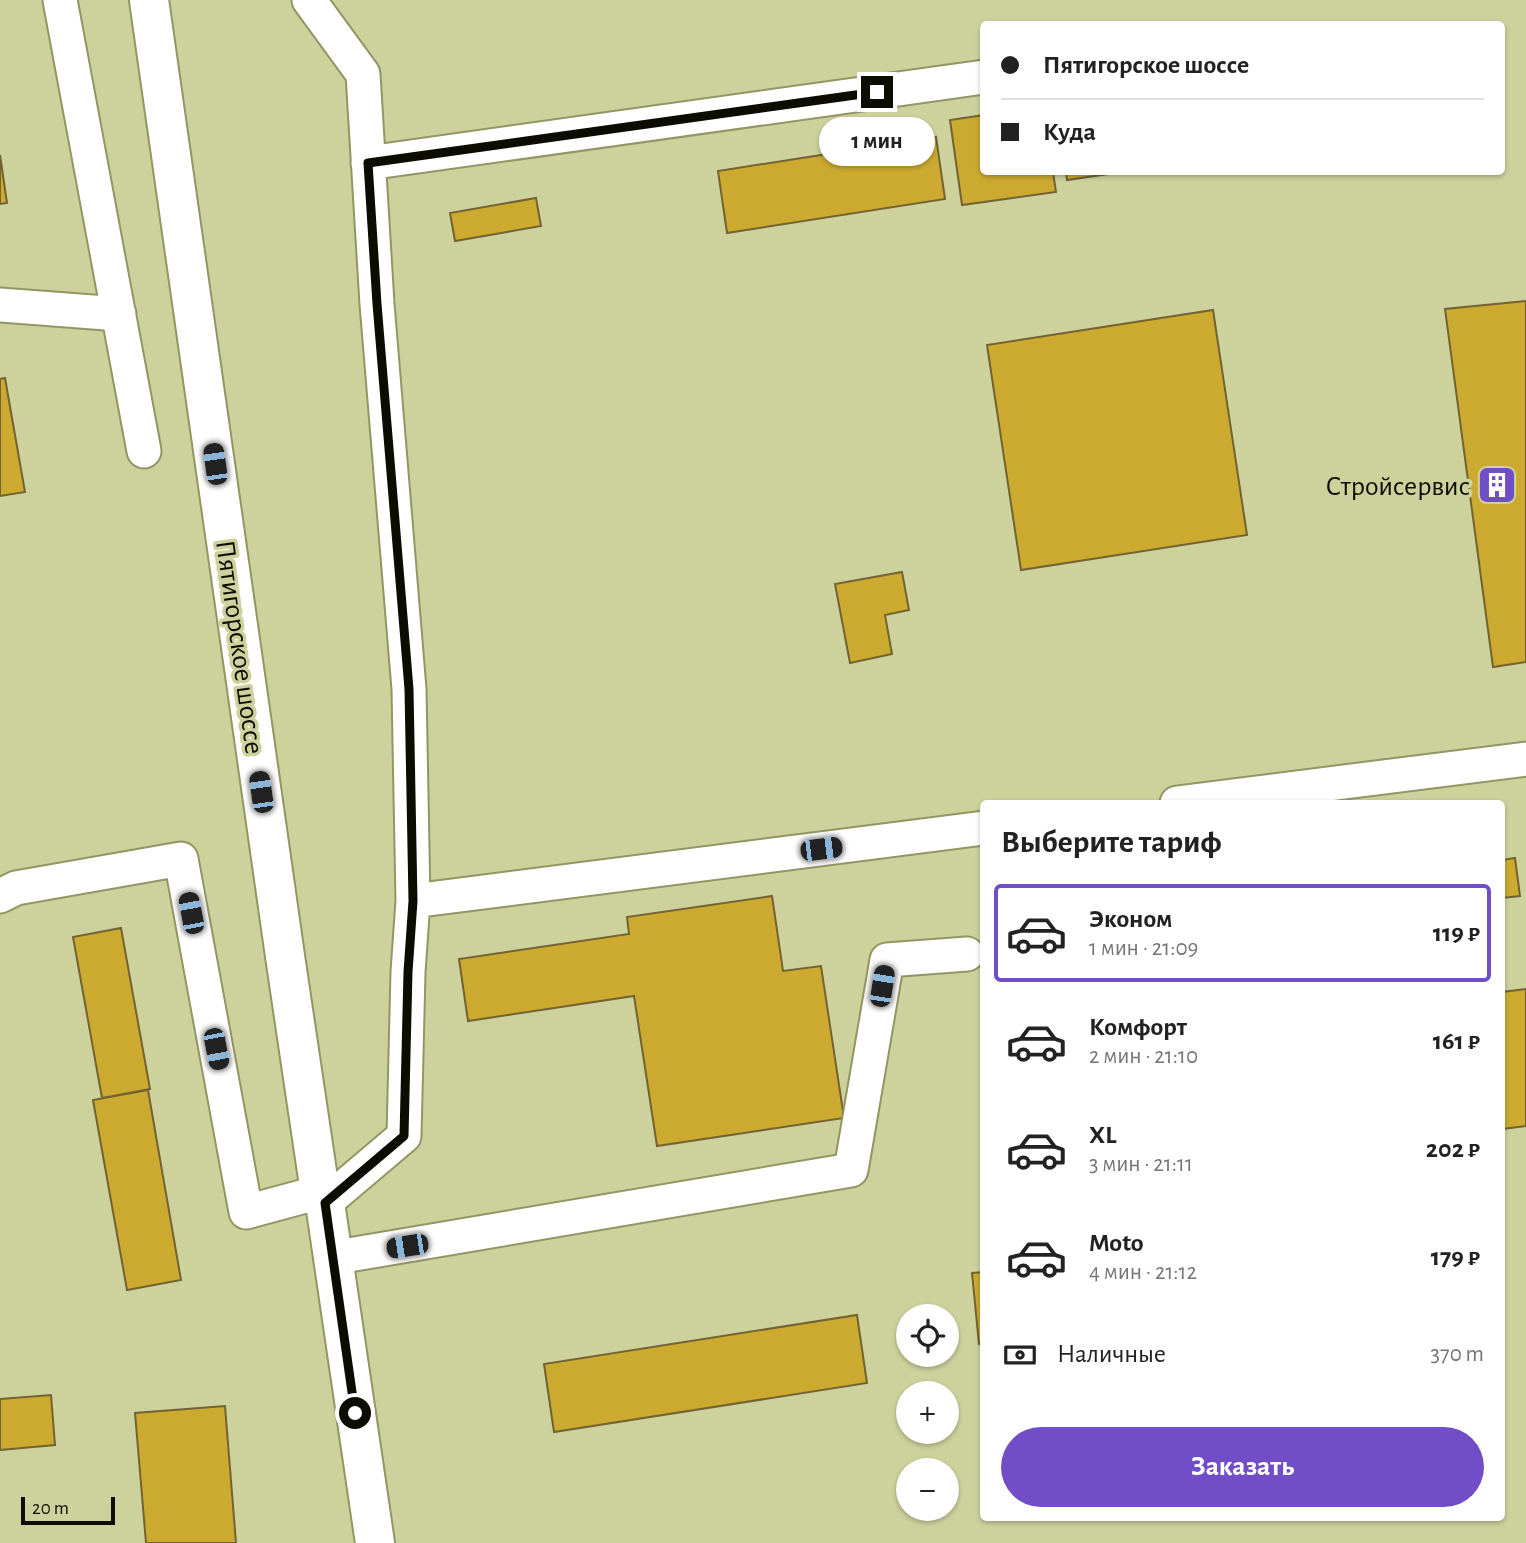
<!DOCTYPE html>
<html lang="ru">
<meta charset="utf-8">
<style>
:root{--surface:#fff;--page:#f2f2f2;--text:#222;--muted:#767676;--line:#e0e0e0;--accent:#714dc7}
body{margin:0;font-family:"Alegreya Sans",sans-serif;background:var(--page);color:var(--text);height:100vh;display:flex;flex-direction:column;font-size:26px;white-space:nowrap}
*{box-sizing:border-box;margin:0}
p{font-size:23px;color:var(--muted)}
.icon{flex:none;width:38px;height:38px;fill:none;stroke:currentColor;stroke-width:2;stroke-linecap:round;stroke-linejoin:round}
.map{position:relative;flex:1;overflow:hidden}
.side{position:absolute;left:980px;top:800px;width:525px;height:721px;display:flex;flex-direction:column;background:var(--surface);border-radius:7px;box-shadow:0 2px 5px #0004}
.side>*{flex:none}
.hud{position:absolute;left:980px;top:21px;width:525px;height:154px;border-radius:7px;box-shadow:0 2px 5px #0004;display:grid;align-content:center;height:154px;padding:0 21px;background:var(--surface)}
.tools{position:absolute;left:896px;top:1304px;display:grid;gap:14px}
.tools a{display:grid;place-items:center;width:63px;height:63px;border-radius:50%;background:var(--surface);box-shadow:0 2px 5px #0004;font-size:35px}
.scale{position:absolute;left:21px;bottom:18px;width:94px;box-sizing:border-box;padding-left:7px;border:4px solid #0c0d00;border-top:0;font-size:19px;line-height:24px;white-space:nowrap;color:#0c0d00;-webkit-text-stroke:5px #cdd29d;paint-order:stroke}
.end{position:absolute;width:32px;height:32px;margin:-16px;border:9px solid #0c0d00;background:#fff;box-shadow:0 0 0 4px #fff}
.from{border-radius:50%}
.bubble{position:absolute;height:49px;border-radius:24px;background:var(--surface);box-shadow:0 2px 5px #0004;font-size:23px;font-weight:700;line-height:49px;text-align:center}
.car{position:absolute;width:21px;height:42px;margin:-21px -10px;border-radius:9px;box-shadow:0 0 5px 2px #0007;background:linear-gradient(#222 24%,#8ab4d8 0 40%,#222 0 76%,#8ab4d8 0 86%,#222 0)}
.hud b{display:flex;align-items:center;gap:24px;height:66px;font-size:26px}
.hud b+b{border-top:2px solid var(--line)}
.hud i{width:18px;height:18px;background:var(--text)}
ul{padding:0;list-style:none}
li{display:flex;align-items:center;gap:21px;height:98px;margin:0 14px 10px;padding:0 7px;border:4px solid transparent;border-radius:7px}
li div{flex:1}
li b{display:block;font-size:26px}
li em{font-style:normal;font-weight:700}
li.selected{border-color:var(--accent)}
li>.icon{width:63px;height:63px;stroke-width:1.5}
h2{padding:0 21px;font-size:32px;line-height:84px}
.pay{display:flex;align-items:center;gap:18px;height:77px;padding:0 21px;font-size:26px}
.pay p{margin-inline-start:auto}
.primary-button{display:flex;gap:14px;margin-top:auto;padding:14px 21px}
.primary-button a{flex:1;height:80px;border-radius:42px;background:var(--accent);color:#fff;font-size:28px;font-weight:700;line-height:80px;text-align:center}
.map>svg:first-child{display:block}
.building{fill:#ccaa30;stroke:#726331;stroke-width:2}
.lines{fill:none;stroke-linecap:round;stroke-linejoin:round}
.minor-casing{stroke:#919663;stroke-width:37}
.major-casing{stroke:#919663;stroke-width:42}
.minor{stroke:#fff;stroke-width:33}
.major{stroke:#fff;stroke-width:38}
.route{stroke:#0c0d00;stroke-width:9}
.labels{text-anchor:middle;stroke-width:7;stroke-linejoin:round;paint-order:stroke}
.poi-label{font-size:28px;fill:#0c0d00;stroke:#cdd29d;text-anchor:end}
.street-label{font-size:28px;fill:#0c0d00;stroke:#cdd29d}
</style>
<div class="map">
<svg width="1526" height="1543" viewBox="0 0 1526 1543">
<rect width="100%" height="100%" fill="#cdd29d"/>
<path class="building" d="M984,115V172H1053L1056,192L962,205L950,120Z
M936,137L945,199L727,233L718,171Z
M0,155L7,203L0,204Z
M1066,172H1122L1067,180Z
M536,198L541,226L455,241L450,213Z
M1526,301V662L1493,667L1445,309Z
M1213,310L1247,535L1021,570L987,345Z
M5,378L25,492L0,496V379Z
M902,572L909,610L885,615L892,654L850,663L835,584Z
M1515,858L1520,896L1502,898V860Z
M772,896L783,971L821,966L844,1118L657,1146L634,996L468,1021L459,959L629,934L627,917Z
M121,928L150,1089L102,1098L73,937Z
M1526,989V1126L1502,1129V992Z
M148,1090L181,1280L127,1290L93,1100Z
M984,1272V1343L979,1344L972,1273Z
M857,1315L867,1383L554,1432L544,1364Z
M51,1395L55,1445L0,1450V1399Z
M225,1406L236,1543H146L135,1413Z"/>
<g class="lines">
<g class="minor-casing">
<path id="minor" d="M60,0L144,451
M309,0L363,74L377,304L409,689L413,901L408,972L404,1136L325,1203
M368,163L984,77
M0,305L119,314
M1177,803L1526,759
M0,896L16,888L181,859L246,1212L320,1192
M413,901L984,828
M331,1258L851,1170L887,960L967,954"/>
</g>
<g class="major-casing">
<path id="major" d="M149,0L285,956L320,1192L325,1203L375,1543"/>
</g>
<use href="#minor" class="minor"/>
<use href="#major" class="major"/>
</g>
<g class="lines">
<path class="route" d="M355,1413L325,1203L404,1136L408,972L413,901L409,689L377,304L368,163L877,92"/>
</g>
<defs>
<g id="building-square" transform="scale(2.0125)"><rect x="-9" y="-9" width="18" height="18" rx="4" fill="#714dc7" stroke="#cdd29d"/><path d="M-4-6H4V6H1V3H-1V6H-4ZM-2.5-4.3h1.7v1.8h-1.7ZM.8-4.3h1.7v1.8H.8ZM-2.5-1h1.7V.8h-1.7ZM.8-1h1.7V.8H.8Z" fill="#fff"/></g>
</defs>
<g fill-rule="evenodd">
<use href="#building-square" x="1497" y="485"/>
</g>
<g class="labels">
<g class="poi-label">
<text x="1470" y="495">Стройсервис</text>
</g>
<g class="street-label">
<text transform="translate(241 647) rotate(82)" y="10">Пятигорское шоссе</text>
</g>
</g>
</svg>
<div class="tools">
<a><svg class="icon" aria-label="locate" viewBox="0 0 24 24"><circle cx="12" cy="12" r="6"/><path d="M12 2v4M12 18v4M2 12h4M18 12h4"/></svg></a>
<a>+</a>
<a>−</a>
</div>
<div class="scale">20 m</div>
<i class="end from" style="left:355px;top:1413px"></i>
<i class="end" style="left:877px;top:92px"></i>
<div class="bubble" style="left:819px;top:117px;width:116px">1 мин</div>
<i class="car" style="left:215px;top:464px;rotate:352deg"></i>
<i class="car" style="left:261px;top:792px;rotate:352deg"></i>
<i class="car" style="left:821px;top:849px;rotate:83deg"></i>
<i class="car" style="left:191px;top:913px;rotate:349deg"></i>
<i class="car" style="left:882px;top:986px;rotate:9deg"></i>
<i class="car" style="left:216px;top:1049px;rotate:169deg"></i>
<i class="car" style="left:407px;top:1246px;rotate:261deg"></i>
<div class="hud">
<b><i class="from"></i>Пятигорское шоссе</b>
<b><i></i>Куда</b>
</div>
<section class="side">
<h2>Выберите тариф</h2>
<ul>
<li class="selected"><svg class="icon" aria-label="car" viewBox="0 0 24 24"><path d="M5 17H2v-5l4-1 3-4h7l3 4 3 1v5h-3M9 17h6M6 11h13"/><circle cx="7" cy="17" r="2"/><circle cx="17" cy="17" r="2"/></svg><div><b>Эконом</b><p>1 мин · 21:09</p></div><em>119 ₽</em></li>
<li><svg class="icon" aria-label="car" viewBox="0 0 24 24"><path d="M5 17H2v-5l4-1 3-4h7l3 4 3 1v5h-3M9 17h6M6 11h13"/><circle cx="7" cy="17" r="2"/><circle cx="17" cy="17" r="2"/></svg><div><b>Комфорт</b><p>2 мин · 21:10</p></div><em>161 ₽</em></li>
<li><svg class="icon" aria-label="car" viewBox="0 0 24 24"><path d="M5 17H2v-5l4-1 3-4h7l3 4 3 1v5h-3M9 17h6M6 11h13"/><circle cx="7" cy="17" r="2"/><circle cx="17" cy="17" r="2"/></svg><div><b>XL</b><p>3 мин · 21:11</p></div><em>202 ₽</em></li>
<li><svg class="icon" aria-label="car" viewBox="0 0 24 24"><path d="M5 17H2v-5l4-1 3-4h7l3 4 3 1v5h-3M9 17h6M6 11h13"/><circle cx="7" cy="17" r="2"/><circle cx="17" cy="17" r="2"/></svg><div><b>Moto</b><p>4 мин · 21:12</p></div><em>179 ₽</em></li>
</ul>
<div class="pay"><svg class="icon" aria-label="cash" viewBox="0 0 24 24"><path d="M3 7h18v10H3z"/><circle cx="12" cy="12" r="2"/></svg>Наличные<p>370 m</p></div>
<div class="primary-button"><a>Заказать</a></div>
</section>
</div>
